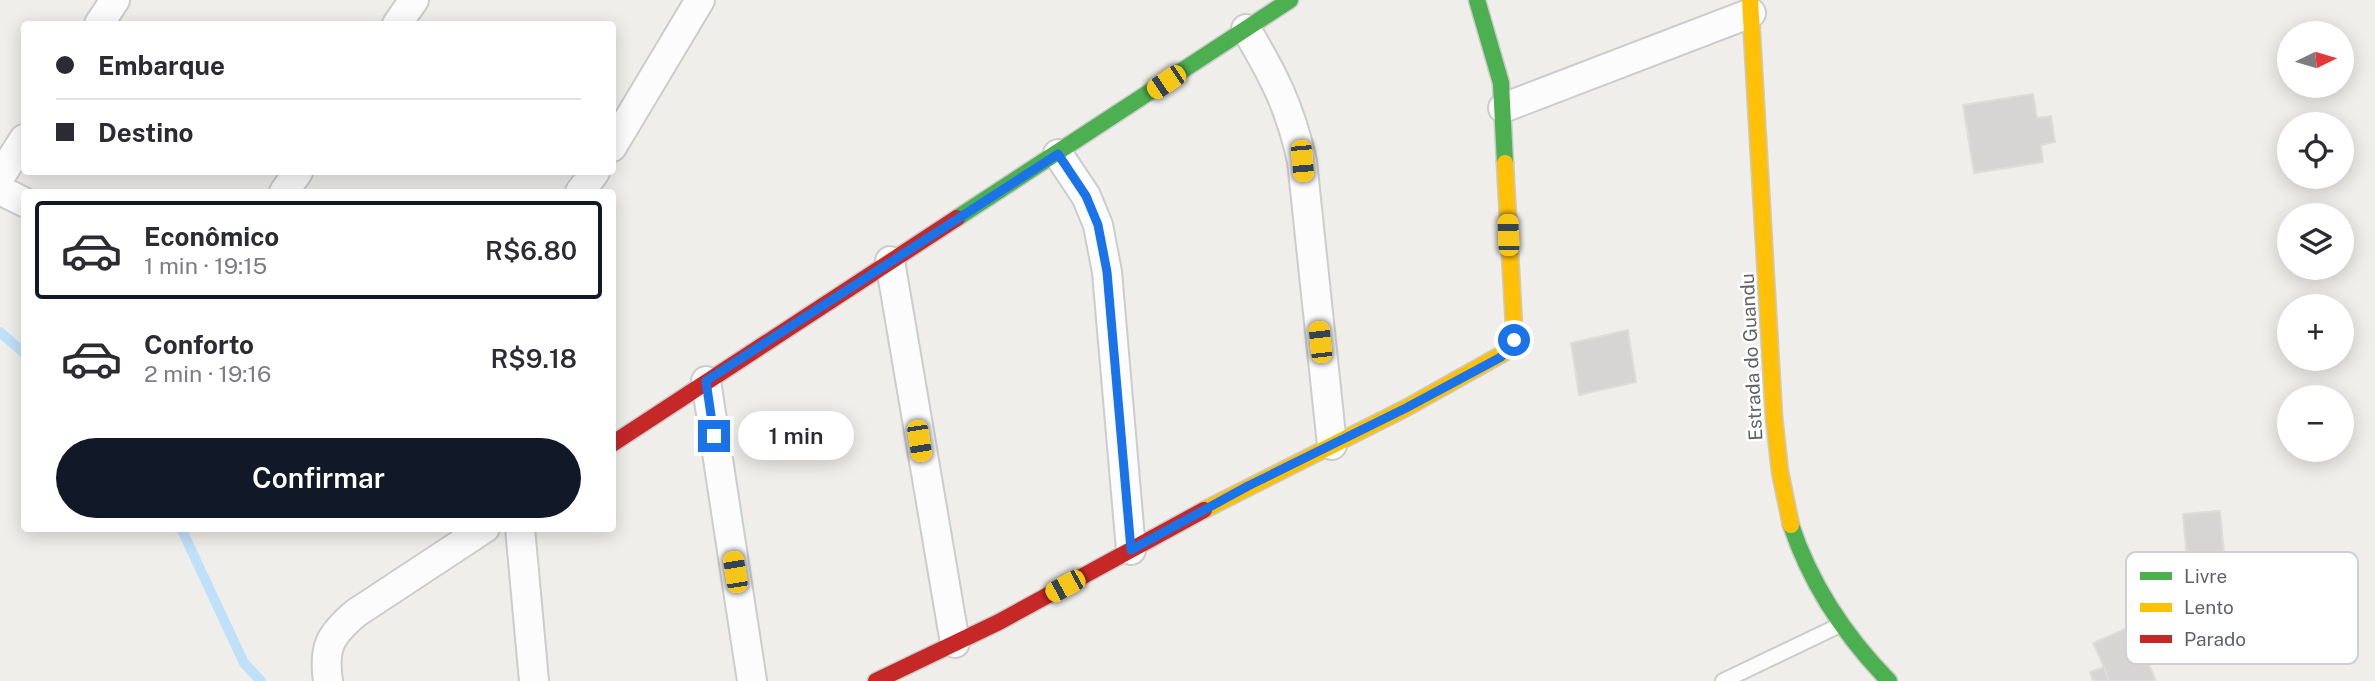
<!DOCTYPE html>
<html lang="pt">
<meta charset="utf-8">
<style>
:root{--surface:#fff;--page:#f7f7f7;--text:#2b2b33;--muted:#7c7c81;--line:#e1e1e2;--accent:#111827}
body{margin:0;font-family:"Public Sans",sans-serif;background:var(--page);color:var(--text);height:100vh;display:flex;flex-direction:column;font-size:26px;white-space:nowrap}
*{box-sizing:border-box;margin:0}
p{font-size:23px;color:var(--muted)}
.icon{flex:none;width:38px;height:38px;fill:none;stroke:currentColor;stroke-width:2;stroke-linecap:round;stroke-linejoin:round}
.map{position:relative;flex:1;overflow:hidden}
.panel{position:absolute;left:21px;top:189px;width:595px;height:343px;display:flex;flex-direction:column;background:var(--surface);border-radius:7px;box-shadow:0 4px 18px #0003}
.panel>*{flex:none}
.hud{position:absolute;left:21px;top:21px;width:595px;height:154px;border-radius:7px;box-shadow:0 4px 18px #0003;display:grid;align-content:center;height:154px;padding:0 35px;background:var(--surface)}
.needle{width:46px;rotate:85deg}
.fabs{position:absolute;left:2277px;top:21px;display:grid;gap:14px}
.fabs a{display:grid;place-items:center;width:77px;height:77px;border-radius:50%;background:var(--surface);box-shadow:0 4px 18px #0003;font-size:35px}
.end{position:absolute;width:32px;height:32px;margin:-16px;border:9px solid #1a73e8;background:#fff;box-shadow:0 0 0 4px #fff}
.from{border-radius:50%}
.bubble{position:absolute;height:49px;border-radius:24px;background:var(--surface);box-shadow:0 4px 18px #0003;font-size:23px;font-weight:600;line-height:49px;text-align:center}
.car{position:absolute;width:21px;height:42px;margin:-21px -10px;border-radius:9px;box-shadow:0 0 5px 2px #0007;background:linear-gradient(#f5c518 24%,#345 0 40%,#f5c518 0 76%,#345 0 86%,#f5c518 0)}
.hud b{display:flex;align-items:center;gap:24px;height:66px;font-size:26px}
.hud b+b{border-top:2px solid var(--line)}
.hud i{width:18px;height:18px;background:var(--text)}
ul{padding:12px 0 0;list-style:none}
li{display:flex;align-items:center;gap:21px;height:98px;margin:0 14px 10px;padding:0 21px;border:4px solid transparent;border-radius:7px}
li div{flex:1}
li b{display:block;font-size:26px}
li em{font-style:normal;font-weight:600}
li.active{border-color:var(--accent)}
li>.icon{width:63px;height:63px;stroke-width:1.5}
.primary-button{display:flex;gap:14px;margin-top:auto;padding:14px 35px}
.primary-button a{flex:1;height:80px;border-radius:42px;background:var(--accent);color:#fff;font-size:28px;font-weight:600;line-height:80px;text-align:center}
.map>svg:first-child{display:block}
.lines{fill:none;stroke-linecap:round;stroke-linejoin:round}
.stream{stroke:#bfe0f9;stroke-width:10}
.building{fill:#d6d5d3;stroke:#deddd9;stroke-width:2}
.lane-casing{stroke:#cbcccc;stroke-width:18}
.street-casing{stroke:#cbcccc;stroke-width:32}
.fast-casing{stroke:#cacacb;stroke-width:19}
.slow-casing{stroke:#cacacb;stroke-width:19}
.jam-casing{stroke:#cacacb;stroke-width:19}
.lane{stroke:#fdfcfc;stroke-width:14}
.street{stroke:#fdfcfc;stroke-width:28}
.fast{stroke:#4caf50;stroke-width:16}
.slow{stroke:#ffc107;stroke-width:16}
.jam{stroke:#c62828;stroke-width:16}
.route{stroke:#1a73e8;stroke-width:9}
.labels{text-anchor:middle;stroke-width:5;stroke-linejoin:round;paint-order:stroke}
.street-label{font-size:19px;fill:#5f6368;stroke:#fff}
.key{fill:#fff;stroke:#cfd0d2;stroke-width:2}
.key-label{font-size:19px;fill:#5f6368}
</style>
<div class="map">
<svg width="2375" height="681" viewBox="0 0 2375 681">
<rect width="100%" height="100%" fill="#efeeea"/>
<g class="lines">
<path class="stream" d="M0,332L24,353
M181,528L244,663L261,681"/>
</g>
<path class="building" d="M2033,94L2037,118L2051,116L2055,142L2041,145L2043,162L1974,173L1963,105Z
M1628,330L1636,382L1579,395L1571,343Z
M2220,511L2225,566L2188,568L2183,514Z
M2220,511L2230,616L2192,619L2183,514Z
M2132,626L2156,681H2093L2090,672L2104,667L2093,643Z
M2104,667L2109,681H2093L2090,672Z"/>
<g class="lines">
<g class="lane-casing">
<path id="lane" d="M1723,681L1838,626"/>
</g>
<g class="street-casing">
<path id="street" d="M99,24L115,0
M397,24L414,0
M1246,29C1274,76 1290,107 1302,161L1332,445
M1503,108L1751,13
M612,147L700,0
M1058,154L1086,196L1098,225L1107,272L1131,550
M0,177L24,139
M0,190L24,202
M284,192L298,172
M580,192L595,172
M890,261L955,643
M706,381L752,681
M520,528L534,681
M328,681C323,647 330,635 356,613L485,528"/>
</g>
<g class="fast-casing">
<path id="fast" d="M1477,0L1501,83L1505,163
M957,218L1290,0
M1791,525C1811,585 1845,636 1889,681"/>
</g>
<g class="slow-casing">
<path id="slow" d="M1750,0L1774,417L1780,472L1791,525
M1204,510L1406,408L1504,353L1511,343L1514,326L1505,163"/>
</g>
<g class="jam-casing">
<path id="jam" d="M612,444L957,218
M876,681L999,622L1204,510"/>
</g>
<use href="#lane" class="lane"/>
<use href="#street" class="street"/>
<use href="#fast" class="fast"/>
<use href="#slow" class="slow"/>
<use href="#jam" class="jam"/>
</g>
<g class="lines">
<path class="route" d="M714,436L706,381L1058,154L1086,196L1098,225L1107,272L1131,550L1248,486L1406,408L1501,357L1514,340"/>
</g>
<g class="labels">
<g class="street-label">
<text transform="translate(1751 357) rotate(-93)" y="7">Estrada do Guandu</text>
</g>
</g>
<rect x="2126" y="552" width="232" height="112" rx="10" class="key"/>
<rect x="2140" y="572" width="32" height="8" fill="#4caf50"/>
<rect x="2140" y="603" width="32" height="9" fill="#ffc107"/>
<rect x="2140" y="635" width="32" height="8" fill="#c62828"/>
<g class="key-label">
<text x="2184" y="583">Livre</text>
<text x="2184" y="614">Lento</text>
<text x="2184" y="646">Parado</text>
</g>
</svg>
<div class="fabs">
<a><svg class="needle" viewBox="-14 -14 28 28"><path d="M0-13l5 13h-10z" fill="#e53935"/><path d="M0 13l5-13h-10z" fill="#7c7c81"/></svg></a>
<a><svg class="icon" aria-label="locate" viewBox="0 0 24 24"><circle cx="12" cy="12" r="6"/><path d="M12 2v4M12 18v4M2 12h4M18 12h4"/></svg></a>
<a><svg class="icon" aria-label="layers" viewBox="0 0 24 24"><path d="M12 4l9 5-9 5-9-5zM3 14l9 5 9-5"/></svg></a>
<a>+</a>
<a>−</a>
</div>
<i class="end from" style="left:1514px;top:340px"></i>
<i class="end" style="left:714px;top:436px"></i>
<div class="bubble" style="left:738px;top:411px;width:116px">1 min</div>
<i class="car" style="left:1166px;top:82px;rotate:236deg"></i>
<i class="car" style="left:1302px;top:161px;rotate:175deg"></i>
<i class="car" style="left:1508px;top:235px;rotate:358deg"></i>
<i class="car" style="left:1320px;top:342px;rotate:354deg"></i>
<i class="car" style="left:919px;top:441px;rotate:171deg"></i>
<i class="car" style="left:735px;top:572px;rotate:351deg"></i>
<i class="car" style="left:1065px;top:586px;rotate:241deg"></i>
<div class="hud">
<b><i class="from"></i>Embarque</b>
<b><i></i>Destino</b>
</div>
<section class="panel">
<ul>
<li class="active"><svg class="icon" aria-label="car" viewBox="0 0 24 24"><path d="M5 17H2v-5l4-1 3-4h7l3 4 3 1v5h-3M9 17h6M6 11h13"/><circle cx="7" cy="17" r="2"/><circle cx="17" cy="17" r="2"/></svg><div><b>Econômico</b><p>1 min · 19:15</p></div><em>R$6.80</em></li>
<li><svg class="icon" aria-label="car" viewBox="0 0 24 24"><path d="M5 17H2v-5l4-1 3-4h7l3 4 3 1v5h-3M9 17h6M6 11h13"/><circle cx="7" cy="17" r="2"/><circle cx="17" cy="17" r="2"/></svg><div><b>Conforto</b><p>2 min · 19:16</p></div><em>R$9.18</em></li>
</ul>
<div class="primary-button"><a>Confirmar</a></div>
</section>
</div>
